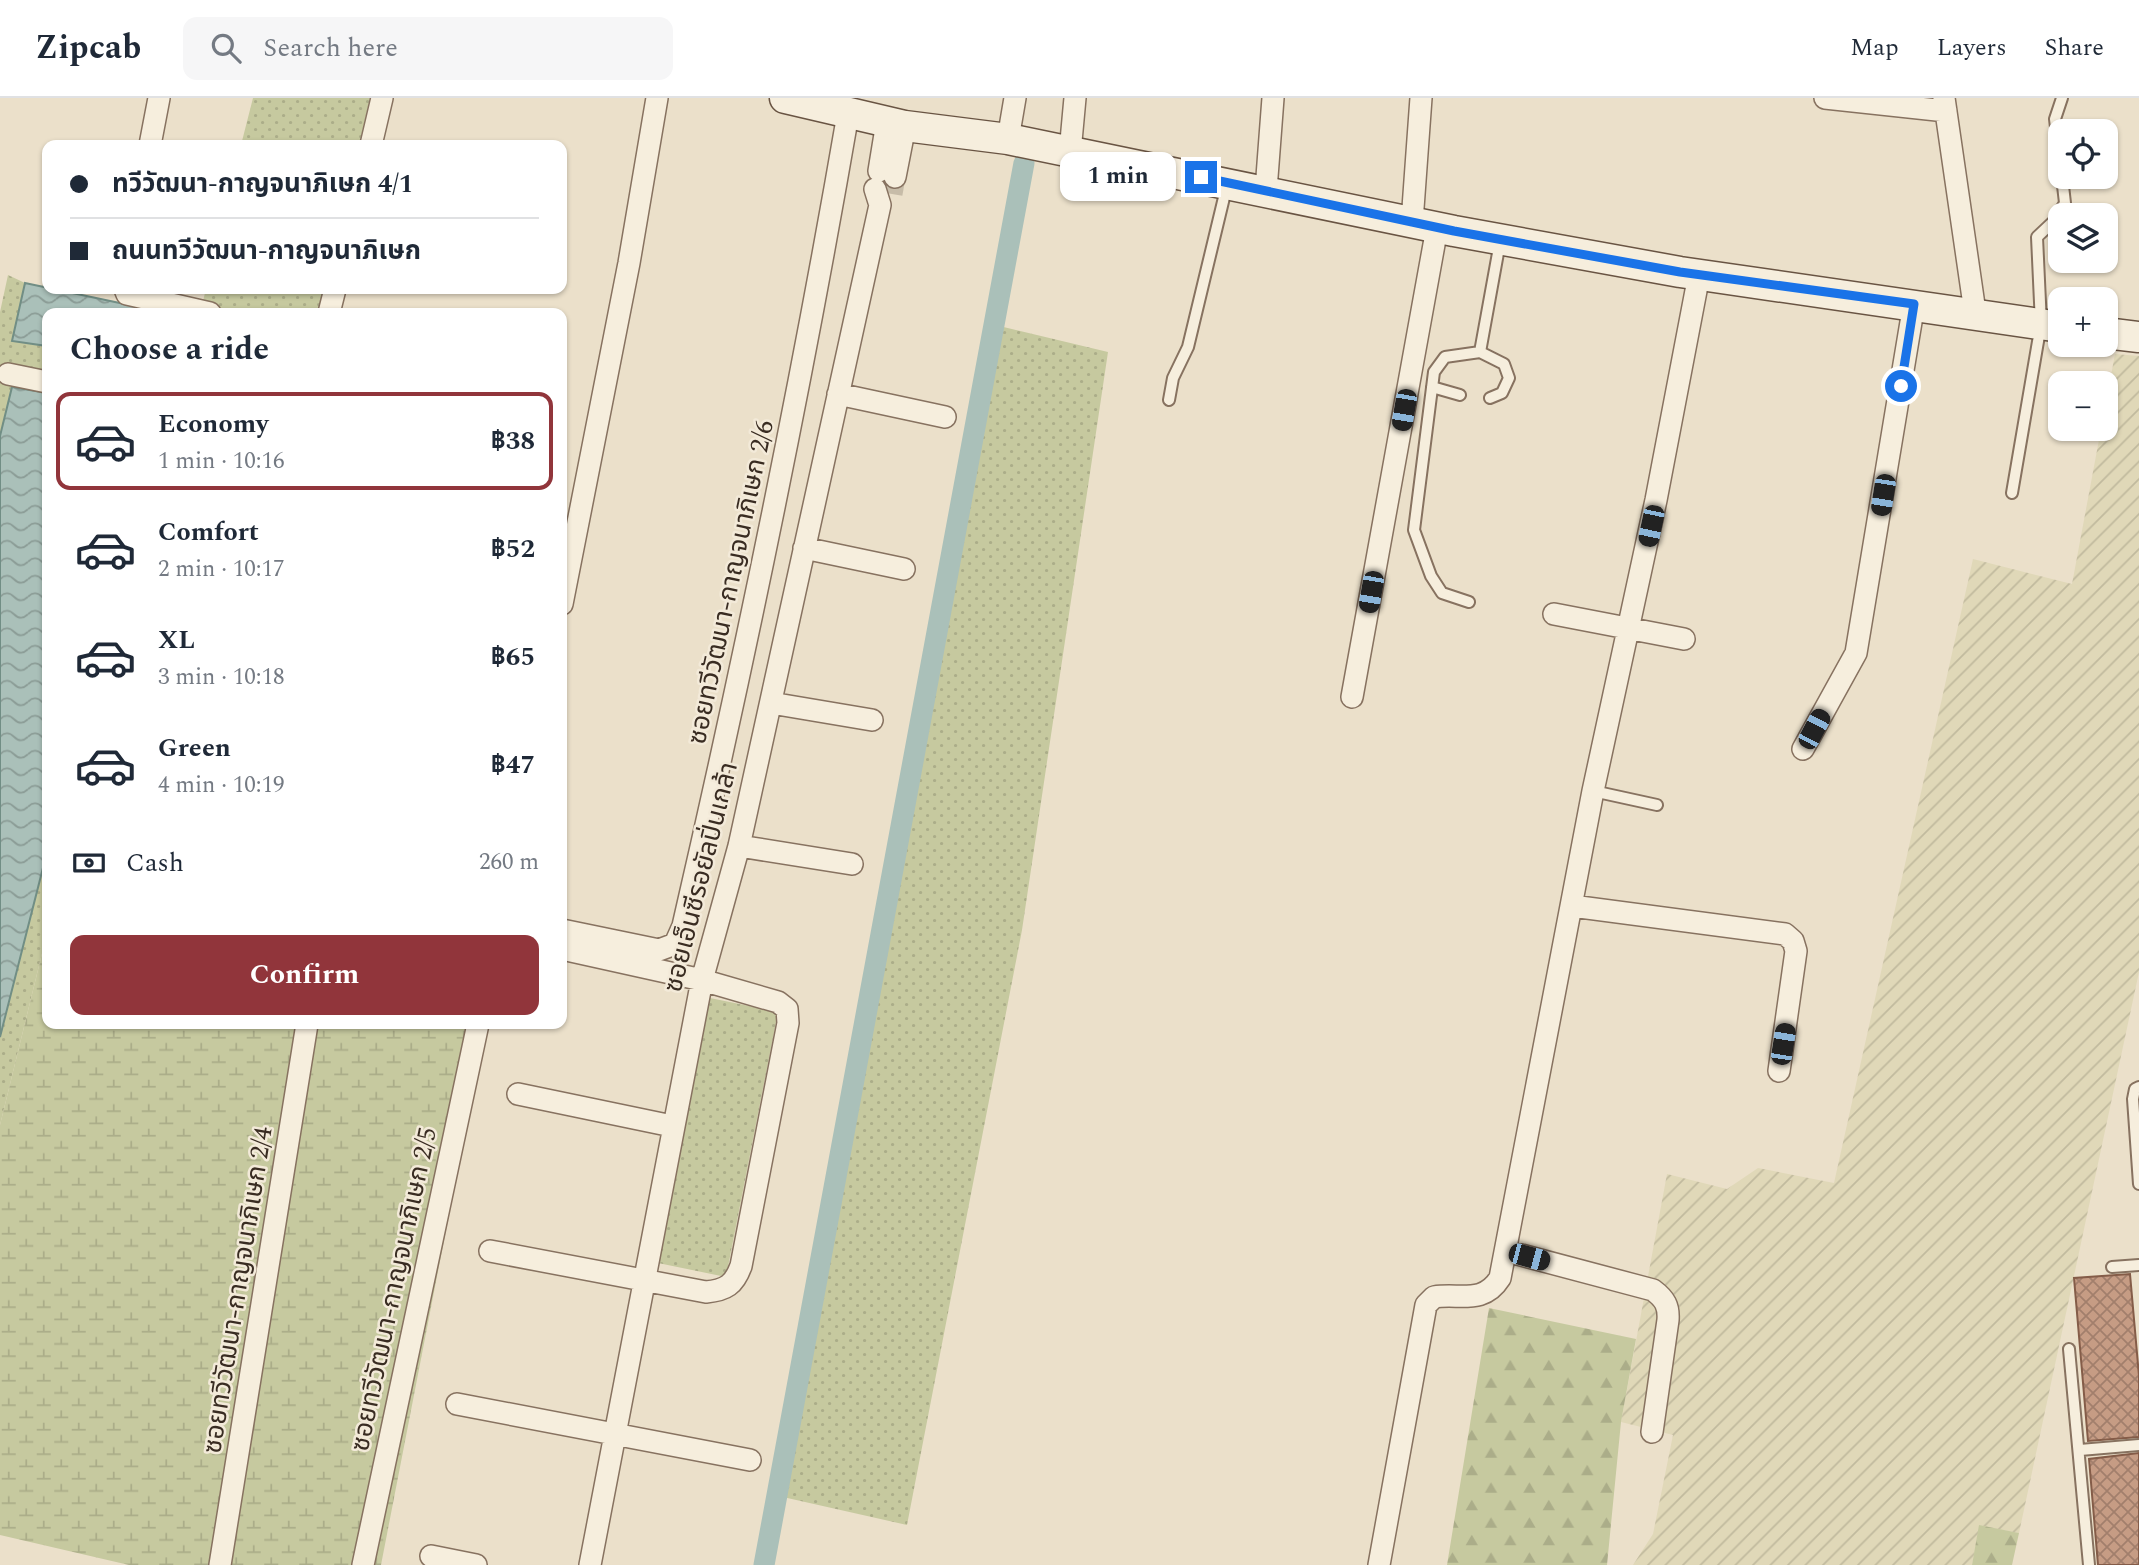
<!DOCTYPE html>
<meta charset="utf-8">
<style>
:root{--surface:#fff;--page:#f6f6f7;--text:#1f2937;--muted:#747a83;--line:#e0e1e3;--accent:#91353b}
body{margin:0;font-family:Spectral,"Noto Sans Thai",serif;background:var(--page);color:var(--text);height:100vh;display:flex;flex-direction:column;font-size:26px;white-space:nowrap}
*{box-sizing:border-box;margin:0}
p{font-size:23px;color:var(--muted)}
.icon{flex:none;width:38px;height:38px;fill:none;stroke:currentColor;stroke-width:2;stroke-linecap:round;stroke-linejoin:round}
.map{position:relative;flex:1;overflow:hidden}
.sheet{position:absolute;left:42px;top:210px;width:525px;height:721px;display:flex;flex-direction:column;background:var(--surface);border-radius:14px;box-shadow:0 2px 5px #0004}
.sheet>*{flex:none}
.banner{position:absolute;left:42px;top:42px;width:525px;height:154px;border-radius:14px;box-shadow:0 2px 5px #0004;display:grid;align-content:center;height:154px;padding:0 28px;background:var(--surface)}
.tools{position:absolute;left:2048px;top:21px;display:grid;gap:14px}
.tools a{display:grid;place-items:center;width:70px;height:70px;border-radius:14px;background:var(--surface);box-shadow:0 2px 5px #0004;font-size:35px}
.end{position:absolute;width:32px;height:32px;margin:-16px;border:9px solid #1a73e8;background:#fff;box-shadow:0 0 0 4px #fff}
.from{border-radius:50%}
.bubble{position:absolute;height:49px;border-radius:14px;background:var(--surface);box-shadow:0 2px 5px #0004;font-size:23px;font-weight:700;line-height:49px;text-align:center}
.car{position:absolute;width:21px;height:42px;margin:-21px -10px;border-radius:9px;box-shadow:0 0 5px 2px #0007;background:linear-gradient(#222 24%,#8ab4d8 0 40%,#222 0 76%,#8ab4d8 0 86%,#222 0)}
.banner b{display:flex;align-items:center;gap:24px;height:66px;font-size:26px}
.banner b+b{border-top:2px solid var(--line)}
.banner i{width:18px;height:18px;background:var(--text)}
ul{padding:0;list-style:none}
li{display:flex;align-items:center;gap:21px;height:98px;margin:0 14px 10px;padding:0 14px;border:4px solid transparent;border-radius:14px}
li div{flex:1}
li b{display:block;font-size:26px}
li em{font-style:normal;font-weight:700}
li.active{border-color:var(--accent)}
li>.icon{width:63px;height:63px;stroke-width:1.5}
h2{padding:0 28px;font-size:32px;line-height:84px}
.pay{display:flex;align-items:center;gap:18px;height:77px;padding:0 28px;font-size:26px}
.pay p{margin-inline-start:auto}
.primary-button{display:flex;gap:14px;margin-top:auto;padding:14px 28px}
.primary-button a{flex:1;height:80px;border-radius:14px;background:var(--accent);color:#fff;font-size:28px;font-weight:700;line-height:80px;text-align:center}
header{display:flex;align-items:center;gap:42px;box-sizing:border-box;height:98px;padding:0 35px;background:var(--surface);border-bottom:2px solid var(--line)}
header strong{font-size:33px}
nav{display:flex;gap:38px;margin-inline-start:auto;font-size:24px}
.search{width:490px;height:63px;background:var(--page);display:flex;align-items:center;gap:18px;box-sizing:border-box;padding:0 24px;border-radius:14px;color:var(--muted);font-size:26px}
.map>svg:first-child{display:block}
.farmland{fill:url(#farmland-furrows)}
.green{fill:url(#green-dots)}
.forest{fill:url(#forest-firs)}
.wetland{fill:url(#wetland-marsh)}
.water{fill:url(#water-waves);stroke:#718e85;stroke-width:2}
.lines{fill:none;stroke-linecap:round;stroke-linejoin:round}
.canal{stroke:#aac0b9;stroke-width:21}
.building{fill:url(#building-cross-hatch);stroke:#845c48;stroke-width:2}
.street-tunnel{stroke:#c7bca8;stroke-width:21;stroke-dasharray:21 10;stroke-linecap:butt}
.lane-casing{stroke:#877260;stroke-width:14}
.street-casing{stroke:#877260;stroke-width:24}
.secondary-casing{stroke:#695443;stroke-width:33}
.lane{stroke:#f6eedd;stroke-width:10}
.street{stroke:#f6eedd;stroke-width:21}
.secondary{stroke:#f6eedd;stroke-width:30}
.route{stroke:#1a73e8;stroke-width:9}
.labels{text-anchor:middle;stroke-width:5;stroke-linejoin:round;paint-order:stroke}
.street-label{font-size:26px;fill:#392c22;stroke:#f3ead9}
</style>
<header>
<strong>Zipcab</strong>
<div class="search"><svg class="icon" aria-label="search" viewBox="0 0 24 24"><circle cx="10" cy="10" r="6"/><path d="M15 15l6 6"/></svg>Search here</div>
<nav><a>Map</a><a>Layers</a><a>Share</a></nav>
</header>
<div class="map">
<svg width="2139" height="1467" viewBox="0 0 2139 1467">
<defs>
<pattern id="farmland-furrows" width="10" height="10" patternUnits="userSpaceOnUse" patternTransform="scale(1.75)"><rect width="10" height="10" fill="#e0d8b8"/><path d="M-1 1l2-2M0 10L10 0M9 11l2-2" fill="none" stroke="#c1ba9e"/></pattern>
<pattern id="green-dots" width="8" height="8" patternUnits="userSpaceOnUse" patternTransform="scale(1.75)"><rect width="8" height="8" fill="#c6c99f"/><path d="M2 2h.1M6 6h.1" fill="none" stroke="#abad89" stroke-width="1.8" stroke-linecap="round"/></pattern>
<pattern id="forest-firs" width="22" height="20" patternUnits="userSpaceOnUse" patternTransform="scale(1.75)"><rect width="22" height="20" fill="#c6c99f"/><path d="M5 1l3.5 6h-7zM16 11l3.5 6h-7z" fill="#abad89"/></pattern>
<pattern id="wetland-marsh" width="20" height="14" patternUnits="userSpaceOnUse" patternTransform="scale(1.75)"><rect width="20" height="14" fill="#c6c99f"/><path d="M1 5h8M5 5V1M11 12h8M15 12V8" fill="none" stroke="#abad89"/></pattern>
<pattern id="water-waves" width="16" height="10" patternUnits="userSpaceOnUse" patternTransform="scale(1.75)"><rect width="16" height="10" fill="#aac0b9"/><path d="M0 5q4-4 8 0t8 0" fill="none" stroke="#8b9c96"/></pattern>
<pattern id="building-cross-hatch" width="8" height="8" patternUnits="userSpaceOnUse" patternTransform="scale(1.75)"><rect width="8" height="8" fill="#c69c84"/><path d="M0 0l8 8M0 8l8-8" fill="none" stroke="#a27f6c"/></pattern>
</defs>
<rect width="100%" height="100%" fill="#ebe0ca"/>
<path class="farmland" d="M2115,256L2139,258V874L2019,1435L1980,1428L1972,1467H1633L1653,1436L1673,1337L1621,1324L1667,1076L1727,1091L1758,1070L1834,1085L1973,461L2072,486L2101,331H2105V310Z"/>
<path class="green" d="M253,0H370L359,47H241Z
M8,177L25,185L12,243L47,248V295L12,290L0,338V214Z
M206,191H324L319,215H200Z
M987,225L1108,254L1022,832L907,1427L774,1397Z
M47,754V835L0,1027V939Z
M710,900L778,914L726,1179L658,1165Z"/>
<path class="forest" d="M1489,1210L1636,1241L1621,1324L1607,1467H1447Z
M1979,1427L2019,1435L2012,1467H1972Z"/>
<path class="wetland" d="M47,835V926H486L381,1467H129L0,1437V1027Z"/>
<path class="water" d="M25,185L167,215H47V248L12,243Z
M12,289L47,295V754L0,939V338Z"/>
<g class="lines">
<path class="canal" d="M764,1467L1024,65"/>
</g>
<path class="building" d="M2130,1176L2139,1278V1339L2088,1343L2074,1180Z
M2139,1355V1467H2098L2089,1361Z"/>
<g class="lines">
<path class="street-tunnel" d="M892,96L895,79"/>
<g class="lane-casing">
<path id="lane" d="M2060,63L2055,21L2062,0
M1480,254L1500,144
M1432,289L1460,297
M1169,302L1173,280L1188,249L1227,87
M2012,395L2041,226L2037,139L2054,123L2065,105L2062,79
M1469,504L1442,495L1431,478L1414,432L1434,274L1445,259L1480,254L1504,266L1509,280L1502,295L1490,300
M1593,693L1657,707
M2139,989L2135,991L2133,1001L2139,1086
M2112,1169L2139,1167
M2069,1251L2089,1467
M2080,1352L2139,1347"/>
</g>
<g class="street-casing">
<path id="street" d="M1825,0L1946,13
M1944,0L1975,214
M1008,41L1015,0
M150,47L159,0
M371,47L382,0
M1070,54L1075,0
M879,73L887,24
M895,79L905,28
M1266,92L1273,0
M1412,124L1421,0
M125,191L127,196L210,215
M329,215L335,191
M8,276L47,284
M838,296L945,319
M804,450L904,471
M562,506L629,165L657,0
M1554,516L1684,541
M1352,599L1437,130
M771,605L872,622
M1803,651L1856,555L1914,206
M739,748L852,766
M1572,808L1785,836L1793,843L1796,853L1779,973
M562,832L659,852L675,846L683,828C745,559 801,289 848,16
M518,996L672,1028
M490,1153L706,1194C726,1192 734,1187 741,1168L788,925L787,911L778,904L702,882L562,851
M1506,1153L1653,1192C1665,1201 1669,1208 1668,1222L1652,1334
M457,1306L750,1362
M431,1458L476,1467
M220,1467L307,926
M363,1467L478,926
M590,1467L702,882L739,748L880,107L875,91
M1379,1467L1426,1207L1434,1199C1460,1195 1483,1207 1500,1180L1593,693L1656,402L1699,177"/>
</g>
<g class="secondary-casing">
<path id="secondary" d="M785,0L905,28L1008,41L1454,133L1680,174L2060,229
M2105,235L2139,239"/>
</g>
<use href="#lane" class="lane"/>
<use href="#street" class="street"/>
<use href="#secondary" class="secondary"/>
</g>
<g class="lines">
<path class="route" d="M1201,79L1454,133L1680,174L1914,206L1901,288"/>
</g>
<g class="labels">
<g class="street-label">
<text transform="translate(730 484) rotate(-78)" y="9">ซอยทวีวัฒนา-กาญจนาภิเษก 2/6</text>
<text transform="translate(700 779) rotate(-76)" y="9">ซอยเอ็นซีรอยัลปิ่นเกล้า</text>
<text transform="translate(393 1191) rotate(-78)" y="9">ซอยทวีวัฒนา-กาญจนาภิเษก 2/5</text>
<text transform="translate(237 1192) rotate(-81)" y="9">ซอยทวีวัฒนา-กาญจนาภิเษก 2/4</text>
</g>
</g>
</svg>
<div class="tools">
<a><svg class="icon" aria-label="locate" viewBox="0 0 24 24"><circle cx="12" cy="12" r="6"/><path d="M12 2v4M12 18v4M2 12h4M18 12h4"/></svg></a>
<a><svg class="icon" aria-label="layers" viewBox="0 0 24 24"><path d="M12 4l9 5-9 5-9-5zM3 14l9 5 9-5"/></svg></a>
<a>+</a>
<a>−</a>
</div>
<i class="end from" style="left:1901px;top:288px"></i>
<i class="end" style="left:1201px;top:79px"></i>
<div class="bubble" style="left:1060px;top:54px;width:116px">1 min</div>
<i class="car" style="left:1404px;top:312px;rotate:190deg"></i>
<i class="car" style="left:1883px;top:397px;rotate:189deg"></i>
<i class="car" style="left:1651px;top:428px;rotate:192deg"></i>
<i class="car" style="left:1371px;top:494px;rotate:190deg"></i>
<i class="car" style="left:1814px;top:631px;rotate:28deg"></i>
<i class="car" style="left:1783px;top:946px;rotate:9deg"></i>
<i class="car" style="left:1529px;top:1159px;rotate:105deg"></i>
<div class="banner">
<b><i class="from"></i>ทวีวัฒนา-กาญจนาภิเษก 4/1</b>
<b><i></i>ถนนทวีวัฒนา-กาญจนาภิเษก</b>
</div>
<section class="sheet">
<h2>Choose a ride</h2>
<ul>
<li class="active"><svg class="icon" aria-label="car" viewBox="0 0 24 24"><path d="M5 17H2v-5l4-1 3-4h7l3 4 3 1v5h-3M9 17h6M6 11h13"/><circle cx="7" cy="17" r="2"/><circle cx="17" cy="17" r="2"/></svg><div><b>Economy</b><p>1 min · 10:16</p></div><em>฿38</em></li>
<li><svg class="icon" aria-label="car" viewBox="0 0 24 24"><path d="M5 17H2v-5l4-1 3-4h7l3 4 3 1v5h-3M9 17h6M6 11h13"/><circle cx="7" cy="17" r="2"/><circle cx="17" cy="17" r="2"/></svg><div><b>Comfort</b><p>2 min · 10:17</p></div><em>฿52</em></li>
<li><svg class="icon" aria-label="car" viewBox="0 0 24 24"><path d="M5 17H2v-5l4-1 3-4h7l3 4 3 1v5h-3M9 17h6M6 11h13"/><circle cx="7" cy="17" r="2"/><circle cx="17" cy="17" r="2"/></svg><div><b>XL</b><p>3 min · 10:18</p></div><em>฿65</em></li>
<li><svg class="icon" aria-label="car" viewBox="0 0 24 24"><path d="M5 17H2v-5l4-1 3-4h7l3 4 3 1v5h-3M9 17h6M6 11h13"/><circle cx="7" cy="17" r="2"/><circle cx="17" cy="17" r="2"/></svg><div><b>Green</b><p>4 min · 10:19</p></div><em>฿47</em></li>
</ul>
<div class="pay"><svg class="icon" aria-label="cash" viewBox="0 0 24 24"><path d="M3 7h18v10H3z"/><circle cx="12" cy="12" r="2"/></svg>Cash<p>260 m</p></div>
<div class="primary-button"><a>Confirm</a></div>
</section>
</div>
